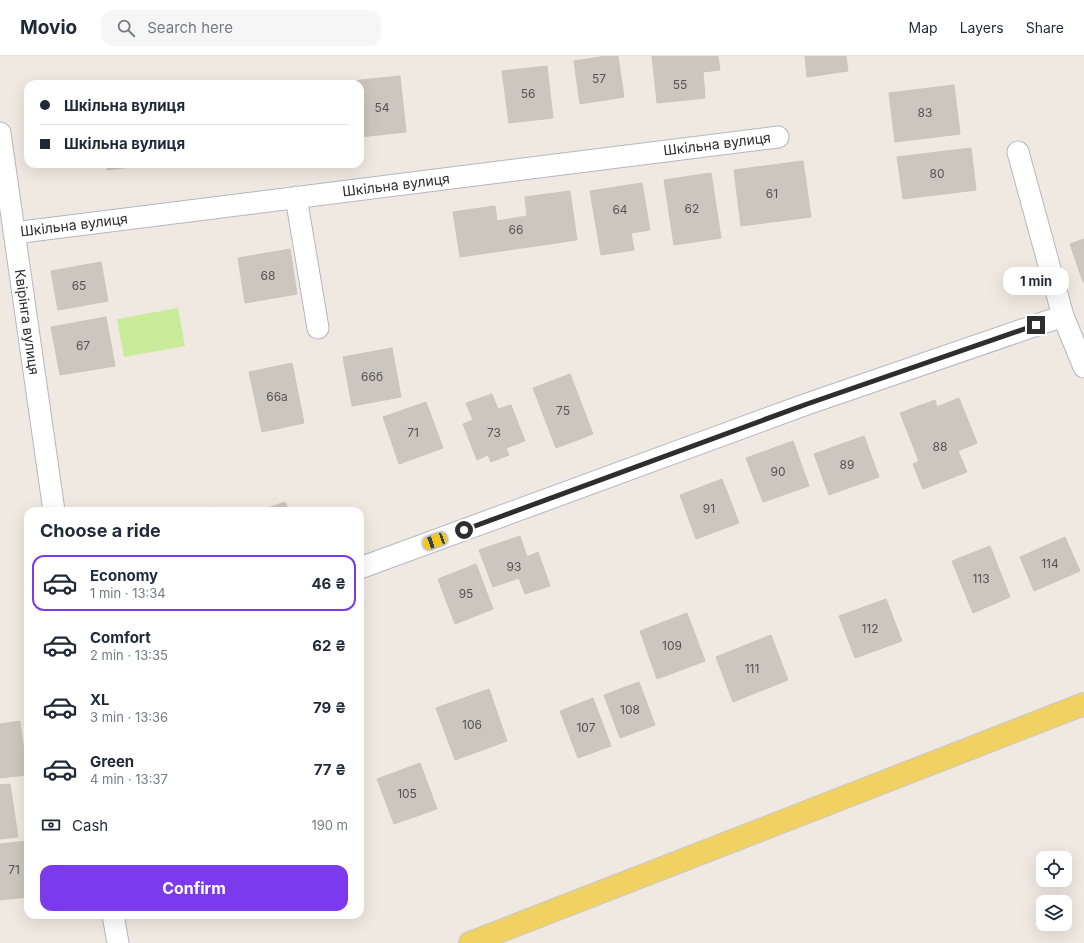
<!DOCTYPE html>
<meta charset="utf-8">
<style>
:root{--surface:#fff;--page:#f6f6f7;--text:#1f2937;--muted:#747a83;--line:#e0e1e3;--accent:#7c3aed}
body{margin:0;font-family:Inter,sans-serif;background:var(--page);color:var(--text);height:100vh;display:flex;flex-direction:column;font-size:15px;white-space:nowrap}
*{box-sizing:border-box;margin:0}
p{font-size:13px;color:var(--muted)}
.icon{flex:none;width:22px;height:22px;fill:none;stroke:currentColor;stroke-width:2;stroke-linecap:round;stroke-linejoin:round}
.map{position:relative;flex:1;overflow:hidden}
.drawer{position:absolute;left:24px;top:451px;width:340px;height:412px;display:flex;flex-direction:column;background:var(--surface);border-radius:12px;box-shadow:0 4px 16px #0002}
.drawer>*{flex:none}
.guide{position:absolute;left:24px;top:24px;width:340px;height:88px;border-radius:12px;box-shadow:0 4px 16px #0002;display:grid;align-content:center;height:88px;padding:0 16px;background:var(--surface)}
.tools{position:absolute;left:1036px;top:795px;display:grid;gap:8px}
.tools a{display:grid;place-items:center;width:36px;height:36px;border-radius:8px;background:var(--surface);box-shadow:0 4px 16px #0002;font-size:20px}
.end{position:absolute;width:18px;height:18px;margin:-9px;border:5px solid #2e2e2e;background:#fff;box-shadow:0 0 0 2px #fff}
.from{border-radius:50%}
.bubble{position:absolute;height:28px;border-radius:12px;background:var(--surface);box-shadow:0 4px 16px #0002;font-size:13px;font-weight:700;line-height:28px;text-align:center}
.car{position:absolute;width:12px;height:24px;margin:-12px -6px;border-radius:5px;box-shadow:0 0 3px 1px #0007;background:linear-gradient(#f5c518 24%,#345 0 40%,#f5c518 0 76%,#345 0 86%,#f5c518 0)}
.guide b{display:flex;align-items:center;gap:14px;height:38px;font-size:15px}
.guide b+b{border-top:1px solid var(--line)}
.guide i{width:10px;height:10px;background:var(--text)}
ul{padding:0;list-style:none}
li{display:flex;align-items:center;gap:12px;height:56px;margin:0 8px 6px;padding:0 8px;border:2px solid transparent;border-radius:12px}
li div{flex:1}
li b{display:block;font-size:15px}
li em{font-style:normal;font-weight:700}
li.current{border-color:var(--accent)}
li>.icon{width:36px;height:36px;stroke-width:1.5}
h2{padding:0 16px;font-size:18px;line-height:48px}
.pay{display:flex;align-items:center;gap:10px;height:44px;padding:0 16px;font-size:15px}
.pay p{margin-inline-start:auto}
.cta{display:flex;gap:8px;margin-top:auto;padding:8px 16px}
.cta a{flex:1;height:46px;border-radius:12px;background:var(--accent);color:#fff;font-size:16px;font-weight:700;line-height:46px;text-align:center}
header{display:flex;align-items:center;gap:24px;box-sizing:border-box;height:56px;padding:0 20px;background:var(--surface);border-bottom:1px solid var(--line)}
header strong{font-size:19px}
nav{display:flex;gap:22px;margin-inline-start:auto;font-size:14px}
.search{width:280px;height:36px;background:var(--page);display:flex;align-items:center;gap:10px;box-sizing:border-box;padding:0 14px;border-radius:12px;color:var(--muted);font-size:15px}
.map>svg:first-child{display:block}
.pitch{fill:#c9ec9a}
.building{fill:#cbc7bf;stroke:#cbc5ba}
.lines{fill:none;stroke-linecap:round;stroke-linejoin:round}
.minor-casing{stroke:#b4b7c1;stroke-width:23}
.major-casing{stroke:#c9c9c9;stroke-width:24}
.minor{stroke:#fff;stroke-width:21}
.major{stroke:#f2d163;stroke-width:22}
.route{stroke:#2e2e2e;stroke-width:5}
.labels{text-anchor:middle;stroke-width:3;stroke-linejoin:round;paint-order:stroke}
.number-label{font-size:12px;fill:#555452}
.street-label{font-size:14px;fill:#2e2e2e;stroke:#fff}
</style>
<header>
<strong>Movio</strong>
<div class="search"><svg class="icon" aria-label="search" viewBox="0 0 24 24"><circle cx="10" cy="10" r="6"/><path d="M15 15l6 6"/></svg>Search here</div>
<nav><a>Map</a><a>Layers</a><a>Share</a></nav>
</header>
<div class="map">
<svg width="1084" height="887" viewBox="0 0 1084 887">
<rect width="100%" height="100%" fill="#efe9e1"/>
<path class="pitch" d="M178,252L185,290L124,301L117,263Z"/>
<path class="building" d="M607,0H618L624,41L580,48L574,5Z
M652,0H718L720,14L703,16L705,42L657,47Z
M805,0H846L848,15L807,21Z
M547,10L553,62L509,67L502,15Z
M400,20L406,76L360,81V28H350L360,24Z
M954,29L960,78L895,86L889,37Z
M971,92L976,134L903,143L897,101Z
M803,105L811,161L741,170L734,114Z
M106,108H147V109L107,114Z
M711,117L721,182L674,189L664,124Z
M642,127L650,174L631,177L634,194L601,199L590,135Z
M570,135L577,184L460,201L453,156L495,150L497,165L527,160L525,141Z
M1084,183V225L1083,226L1070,188Z
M290,193L297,238L245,247L238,202Z
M101,206L108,245L58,254L51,215Z
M106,261L115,310L60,319L51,271Z
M392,292L401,341L352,350L343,301Z
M292,307L304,367L262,376L249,316Z
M570,318L593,378L556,392L533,332Z
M492,338L498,353L511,349L525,385L506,392L509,399L491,406L488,399L477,404L463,368L473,364L466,347Z
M959,342L977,387L958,395L967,416L923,433L913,408L919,405L900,357L935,344L937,351Z
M426,346L443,392L399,408L383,361Z
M864,380L879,421L829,439L814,398Z
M793,385L809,430L763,446L746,402Z
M722,423L739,467L696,483L680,439Z
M285,446L289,455H259Z
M214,451L215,455H202Z
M520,480L527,501L538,496L550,530L525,538L519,522L493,531L479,494Z
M1065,481L1080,515L1034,535L1020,501Z
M990,490L1010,541L973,557L952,505Z
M476,508L493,553L455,568L438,523Z
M886,543L902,585L855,602L839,560Z
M687,557L705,605L657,623L640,575Z
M771,579L788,624L733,646L716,601Z
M639,626L655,669L620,682L604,639Z
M489,633L507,685L455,704L436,652Z
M593,642L611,690L578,702L560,655Z
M20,665L27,719L0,722V668Z
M420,707L437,753L394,768L377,723Z
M10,728L18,781L0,783V729Z
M28,785V841L0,844V788Z"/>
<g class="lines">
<g class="minor-casing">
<path id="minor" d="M0,77L54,455
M1018,96L1063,260
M296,141L318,272
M14,177L778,81
M360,512L807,348L1063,260L1084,311
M113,859L118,887"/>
</g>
<g class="major-casing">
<path id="major" d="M470,887L1084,648"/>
</g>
<use href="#minor" class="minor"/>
<use href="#major" class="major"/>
</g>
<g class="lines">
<path class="route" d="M464,474L807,348L1036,269"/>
</g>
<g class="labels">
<g class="number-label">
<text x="599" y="27">57</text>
<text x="680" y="33">55</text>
<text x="528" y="42">56</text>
<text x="382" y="56">54</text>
<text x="925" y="61">83</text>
<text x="937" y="122">80</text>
<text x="772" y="142">61</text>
<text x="692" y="157">62</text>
<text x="620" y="158">64</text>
<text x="516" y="178">66</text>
<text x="268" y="224">68</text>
<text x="79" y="234">65</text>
<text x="83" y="294">67</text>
<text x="372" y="325">66б</text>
<text x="277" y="345">66а</text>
<text x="563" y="359">75</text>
<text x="413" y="381">71</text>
<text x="494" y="381">73</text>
<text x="940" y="395">88</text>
<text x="847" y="413">89</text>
<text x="778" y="420">90</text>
<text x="709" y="457">91</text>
<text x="1050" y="512">114</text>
<text x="514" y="515">93</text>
<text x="981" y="527">113</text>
<text x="466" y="542">95</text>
<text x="870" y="577">112</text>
<text x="672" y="594">109</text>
<text x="752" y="617">111</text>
<text x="630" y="658">108</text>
<text x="472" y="673">106</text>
<text x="586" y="676">107</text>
<text x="407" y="742">105</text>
<text x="14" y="818">71</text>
</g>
<g class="street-label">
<text transform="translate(717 88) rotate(-7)" y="5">Шкільна вулиця</text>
<text transform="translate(396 129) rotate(-7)" y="5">Шкільна вулиця</text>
<text transform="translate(74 169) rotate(-7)" y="5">Шкільна вулиця</text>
<text transform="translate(27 266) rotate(82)" y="5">Квірінга вулиця</text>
</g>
</g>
</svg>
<div class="tools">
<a><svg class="icon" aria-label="locate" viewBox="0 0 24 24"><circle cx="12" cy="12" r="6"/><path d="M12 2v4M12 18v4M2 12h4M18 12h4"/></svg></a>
<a><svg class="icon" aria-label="layers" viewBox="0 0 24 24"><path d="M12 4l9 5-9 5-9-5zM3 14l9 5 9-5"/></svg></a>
</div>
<i class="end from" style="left:464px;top:474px"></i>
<i class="end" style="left:1036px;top:269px"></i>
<div class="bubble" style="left:1003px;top:211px;width:66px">1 min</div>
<i class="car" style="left:435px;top:485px;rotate:250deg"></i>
<div class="guide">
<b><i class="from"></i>Шкільна вулиця</b>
<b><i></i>Шкільна вулиця</b>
</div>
<section class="drawer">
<h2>Choose a ride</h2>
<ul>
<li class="current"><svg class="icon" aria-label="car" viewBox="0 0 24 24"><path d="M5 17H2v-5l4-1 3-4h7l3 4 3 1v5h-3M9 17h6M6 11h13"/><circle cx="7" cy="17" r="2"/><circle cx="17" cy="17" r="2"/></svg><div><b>Economy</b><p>1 min · 13:34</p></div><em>46 ₴</em></li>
<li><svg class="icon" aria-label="car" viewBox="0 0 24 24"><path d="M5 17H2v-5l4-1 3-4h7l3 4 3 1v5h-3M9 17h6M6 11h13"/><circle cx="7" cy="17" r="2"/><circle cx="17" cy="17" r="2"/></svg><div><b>Comfort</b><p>2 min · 13:35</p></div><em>62 ₴</em></li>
<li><svg class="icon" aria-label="car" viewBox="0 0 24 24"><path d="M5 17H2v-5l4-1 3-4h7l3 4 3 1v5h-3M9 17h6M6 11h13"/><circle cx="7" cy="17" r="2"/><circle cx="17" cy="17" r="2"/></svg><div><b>XL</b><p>3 min · 13:36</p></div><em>79 ₴</em></li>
<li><svg class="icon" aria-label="car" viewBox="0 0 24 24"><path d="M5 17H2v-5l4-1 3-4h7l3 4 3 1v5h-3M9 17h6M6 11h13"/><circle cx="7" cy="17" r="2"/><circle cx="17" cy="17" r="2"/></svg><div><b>Green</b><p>4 min · 13:37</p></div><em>77 ₴</em></li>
</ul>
<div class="pay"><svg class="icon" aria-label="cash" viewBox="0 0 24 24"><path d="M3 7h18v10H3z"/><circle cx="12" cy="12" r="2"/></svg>Cash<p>190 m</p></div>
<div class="cta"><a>Confirm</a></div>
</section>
</div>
